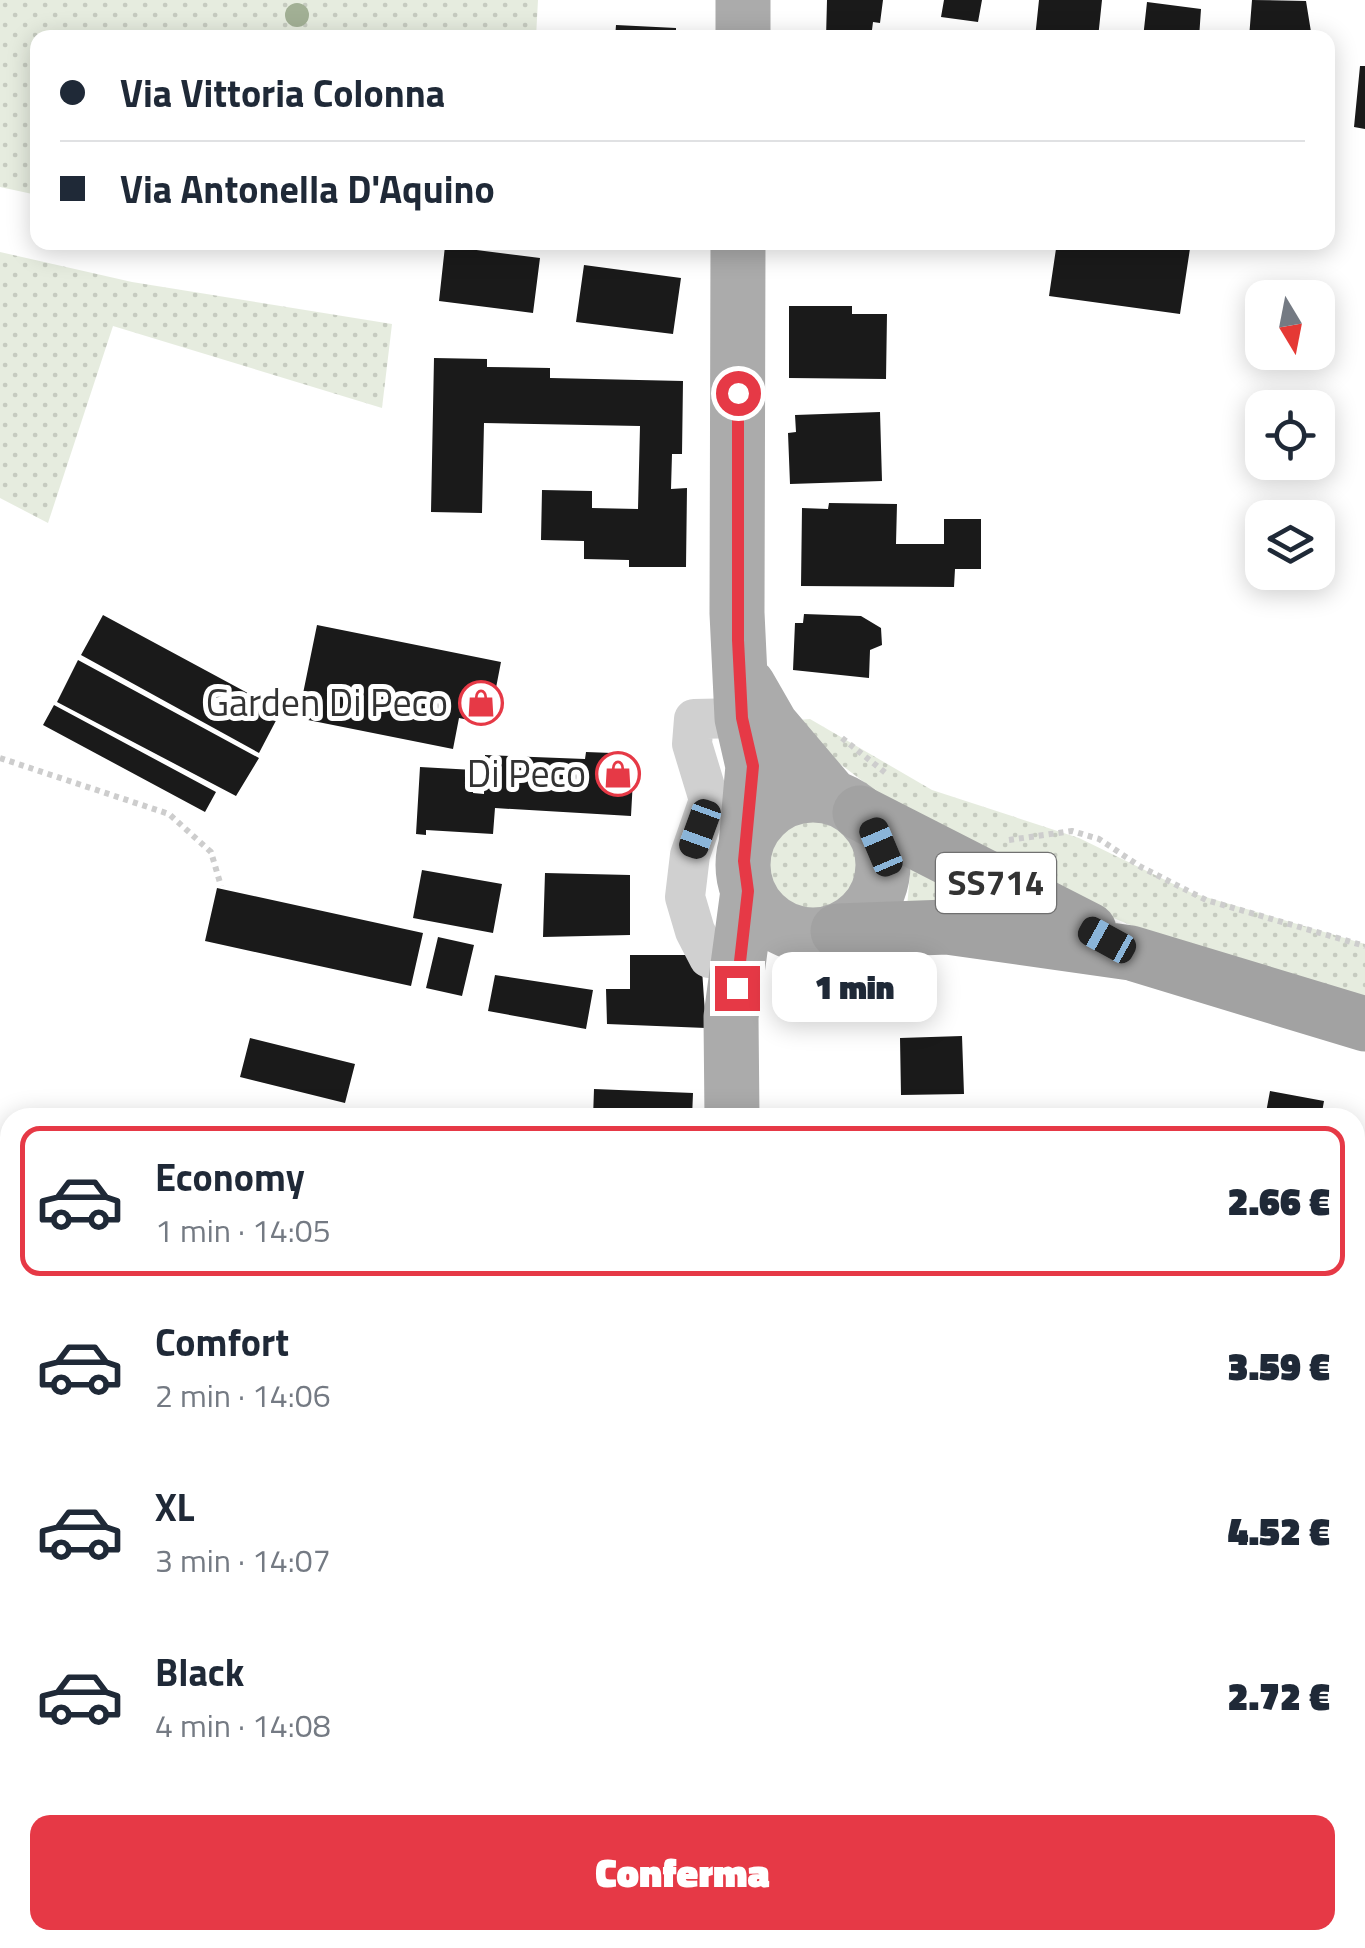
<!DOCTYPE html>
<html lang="it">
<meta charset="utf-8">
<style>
:root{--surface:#fff;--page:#f2f2f3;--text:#1f2937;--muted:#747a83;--line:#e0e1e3;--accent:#e63946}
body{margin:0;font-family:"Titillium Web",sans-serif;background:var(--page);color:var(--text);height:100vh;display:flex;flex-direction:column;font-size:38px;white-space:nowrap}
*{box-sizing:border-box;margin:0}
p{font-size:32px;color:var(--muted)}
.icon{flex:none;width:55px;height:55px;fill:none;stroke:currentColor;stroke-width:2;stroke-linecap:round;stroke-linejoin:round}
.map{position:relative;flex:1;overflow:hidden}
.sheet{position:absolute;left:0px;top:1108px;width:1365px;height:842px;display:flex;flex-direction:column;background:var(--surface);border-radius:30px 30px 0 0;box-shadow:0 5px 25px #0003}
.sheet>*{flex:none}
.hud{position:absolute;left:30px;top:30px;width:1305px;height:220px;border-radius:20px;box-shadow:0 5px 25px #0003;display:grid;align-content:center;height:220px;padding:0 30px;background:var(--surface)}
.needle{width:65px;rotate:170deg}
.fabs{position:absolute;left:1245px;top:280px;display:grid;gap:20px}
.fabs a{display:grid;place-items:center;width:90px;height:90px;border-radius:20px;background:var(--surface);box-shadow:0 5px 25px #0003;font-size:50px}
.end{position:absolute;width:45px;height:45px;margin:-22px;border:12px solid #e63946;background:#fff;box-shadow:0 0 0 5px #fff}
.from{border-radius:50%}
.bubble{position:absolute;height:70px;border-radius:20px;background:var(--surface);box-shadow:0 5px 25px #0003;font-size:32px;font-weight:800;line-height:70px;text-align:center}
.car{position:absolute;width:30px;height:60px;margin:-30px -15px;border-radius:12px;box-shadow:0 0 8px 2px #0007;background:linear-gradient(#222 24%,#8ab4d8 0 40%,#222 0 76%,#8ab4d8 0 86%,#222 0)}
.hud b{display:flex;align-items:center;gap:35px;height:95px;font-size:38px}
.hud b+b{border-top:2px solid var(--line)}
.hud i{width:25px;height:25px;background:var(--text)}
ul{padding:18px 0 0;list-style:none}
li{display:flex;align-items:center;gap:30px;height:150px;margin:0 20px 15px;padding:0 10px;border:5px solid transparent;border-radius:20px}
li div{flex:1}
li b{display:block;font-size:38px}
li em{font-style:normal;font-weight:800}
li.on{border-color:var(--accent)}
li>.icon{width:90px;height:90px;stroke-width:1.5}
.button{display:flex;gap:20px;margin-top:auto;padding:20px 30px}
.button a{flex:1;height:115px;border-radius:20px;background:var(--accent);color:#fff;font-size:40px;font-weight:800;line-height:115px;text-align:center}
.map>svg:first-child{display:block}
.grass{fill:url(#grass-dots)}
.building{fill:#1a1a1a}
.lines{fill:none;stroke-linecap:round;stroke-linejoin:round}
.path{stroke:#cdcdcd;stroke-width:6;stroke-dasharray:5 5;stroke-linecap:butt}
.service{stroke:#d0d0d0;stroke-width:20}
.minor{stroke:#d0d0d0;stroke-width:40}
.primary{stroke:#ababab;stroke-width:55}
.trunk{stroke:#a2a2a2;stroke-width:55}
.tree{fill:#a2b095}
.route{stroke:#e63946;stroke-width:12}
.labels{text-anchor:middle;stroke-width:10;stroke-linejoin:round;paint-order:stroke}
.shield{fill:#fff;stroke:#707070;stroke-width:2.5}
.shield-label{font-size:35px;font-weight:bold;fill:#333}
.poi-label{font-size:38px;fill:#333;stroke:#fff;text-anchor:end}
</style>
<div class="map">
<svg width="1365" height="1948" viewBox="0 0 1365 1948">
<defs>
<pattern id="grass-dots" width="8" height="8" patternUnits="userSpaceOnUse" patternTransform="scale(2.5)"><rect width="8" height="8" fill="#e6ecdf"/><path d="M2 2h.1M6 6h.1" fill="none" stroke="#c6cbc0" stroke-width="1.8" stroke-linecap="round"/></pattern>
</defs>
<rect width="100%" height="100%" fill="#fff"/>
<path class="grass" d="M0,0H538L536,37L38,38L37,195L0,187Z
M0,252L132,282L392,324L382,408L113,326L48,523L0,498Z
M810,719L932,790L1079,838L1192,893L1365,944V1001L1175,943L1066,899L877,792L827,754L797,720Z
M766 865a47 47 0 1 1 94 0a47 47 0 1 1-94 0Z
M911,860L1016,913L907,908Z"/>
<path class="building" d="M827,0H883L880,23L873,22L871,38H826Z
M944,0H982L978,22L941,17Z
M1039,0H1102L1098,38H1035Z
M1252,0L1306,1L1312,38H1249Z
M1147,2L1201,9L1199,38H1143Z
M616,25L676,28V38H615Z
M1360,66H1365V129L1354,127Z
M1057,242H1191L1180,314L1049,296Z
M445,246L540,258L533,313L439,301Z
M584,265L681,278L673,334L576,322Z
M789,306H852V314H887L886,379L789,378Z
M434,358L487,359V367L550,368V378L683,381L682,454H672L671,489L687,488L686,567H629V560L584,559V541L541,540L542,490L592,491V508L638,509L640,426L484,423L482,513L431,512Z
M880,412L882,481L790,484L788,433L796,432L795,415Z
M829,503L897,504L896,544H944V519H981V569H955L954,587L801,586L802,508L828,509Z
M804,614L861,616L881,628L882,645L870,650L869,678L793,670L795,623H803Z
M103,615L281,711L259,753L81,655Z
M317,625L501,662L489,724L459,718L453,749L298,718Z
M78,660L259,758L236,796L57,702Z
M54,705L216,792L205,812L43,725Z
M586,752L612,753V760L634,761L631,816L495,808L493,834L426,830V835L416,834L420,767L474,770L473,793L484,794L485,755L585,759Z
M422,870L502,884L493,933L413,918Z
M545,873L630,875V935L543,937Z
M217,888L423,933L411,986L205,941Z
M438,937L474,945L462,996L426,988Z
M630,955H701L706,1028L607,1024L606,989H630Z
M495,975L593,990L586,1029L488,1011Z
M962,1036L964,1094L901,1095L900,1038Z
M250,1038L355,1064L345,1103L240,1077Z
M594,1089L693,1093L692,1118H593Z
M1270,1091L1324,1101L1321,1118H1265Z
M1355,1410L1365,1411V1461L1355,1460Z
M0,1697L10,1698V1737H0Z"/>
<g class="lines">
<path class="path" d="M842,738L887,774
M0,758L169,814L211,852L221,886
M1009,840L1072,831L1099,839L1141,867L1206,900L1365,946
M0,1531L10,1532
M0,1649L10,1650"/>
<path class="service" d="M1355,1467L1365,1468
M220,1940L221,1948
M417,1940V1948
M725,1941L823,1948"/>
<path class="minor" d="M709,958L695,931L685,897L690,855L709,800L692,744L694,719L742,718"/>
<path class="primary" d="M743,0V38
M738,242L737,613L742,718L753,766L746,845
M748,685L771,725L833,798
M743 865a70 70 0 1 1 140 0a70 70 0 1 1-140 0Z
M732,1118L731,1017L748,891
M722,1948L723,1940"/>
<path class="trunk" d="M860,813L1089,930
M838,931L947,927L1131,953L1365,1024"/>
</g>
<circle class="tree" cx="297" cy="15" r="12"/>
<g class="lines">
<path class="route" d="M737,988L748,891L744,861L753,766L742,718L738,640V393"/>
</g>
<defs>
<g id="shop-ring" transform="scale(2.25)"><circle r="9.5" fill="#fff" stroke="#e63946" stroke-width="1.5"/><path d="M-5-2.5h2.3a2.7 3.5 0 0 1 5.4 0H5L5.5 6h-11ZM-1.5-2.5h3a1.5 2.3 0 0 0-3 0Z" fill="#e63946"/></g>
</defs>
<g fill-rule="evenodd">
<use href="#shop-ring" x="481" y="703"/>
<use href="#shop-ring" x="618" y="774"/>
</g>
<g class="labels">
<rect class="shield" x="936" y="853" width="120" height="60" rx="8"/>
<g class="shield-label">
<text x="996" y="895">SS714</text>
</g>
<g class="poi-label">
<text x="448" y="716">Garden Di Peco</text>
<text x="586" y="787">Di Peco</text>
</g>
</g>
</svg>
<div class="fabs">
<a><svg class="needle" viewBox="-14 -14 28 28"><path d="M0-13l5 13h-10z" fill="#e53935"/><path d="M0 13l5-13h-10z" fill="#747a83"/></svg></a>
<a><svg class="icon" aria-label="locate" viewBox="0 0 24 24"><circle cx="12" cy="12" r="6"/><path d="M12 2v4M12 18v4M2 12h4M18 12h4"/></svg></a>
<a><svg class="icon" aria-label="layers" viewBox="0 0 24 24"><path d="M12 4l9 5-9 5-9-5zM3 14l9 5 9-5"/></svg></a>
</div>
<i class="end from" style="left:738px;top:393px"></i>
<i class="end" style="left:737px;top:988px"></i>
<div class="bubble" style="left:772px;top:952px;width:165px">1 min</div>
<i class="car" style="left:700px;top:829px;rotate:200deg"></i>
<i class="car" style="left:881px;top:847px;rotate:337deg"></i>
<i class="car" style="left:1107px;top:940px;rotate:299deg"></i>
<div class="hud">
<b><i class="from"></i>Via Vittoria Colonna</b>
<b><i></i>Via Antonella D'Aquino</b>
</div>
<section class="sheet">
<ul>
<li class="on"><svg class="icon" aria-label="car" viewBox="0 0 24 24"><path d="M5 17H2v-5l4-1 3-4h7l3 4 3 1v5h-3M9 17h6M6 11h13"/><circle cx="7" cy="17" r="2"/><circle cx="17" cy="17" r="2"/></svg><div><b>Economy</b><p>1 min · 14:05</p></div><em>2.66 €</em></li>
<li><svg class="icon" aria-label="car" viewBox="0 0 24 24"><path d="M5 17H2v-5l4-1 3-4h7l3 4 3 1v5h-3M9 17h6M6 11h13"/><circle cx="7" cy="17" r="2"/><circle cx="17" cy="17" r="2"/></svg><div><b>Comfort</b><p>2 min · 14:06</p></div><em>3.59 €</em></li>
<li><svg class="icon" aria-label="car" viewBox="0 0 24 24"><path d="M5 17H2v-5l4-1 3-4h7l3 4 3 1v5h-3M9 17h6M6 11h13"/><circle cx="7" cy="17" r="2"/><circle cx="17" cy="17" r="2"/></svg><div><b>XL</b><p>3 min · 14:07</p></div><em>4.52 €</em></li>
<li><svg class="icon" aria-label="car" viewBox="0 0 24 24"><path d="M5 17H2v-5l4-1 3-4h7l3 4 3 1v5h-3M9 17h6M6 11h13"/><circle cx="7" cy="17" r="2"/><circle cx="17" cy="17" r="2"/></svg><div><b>Black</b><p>4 min · 14:08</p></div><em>2.72 €</em></li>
</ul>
<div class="button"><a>Conferma</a></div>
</section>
</div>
